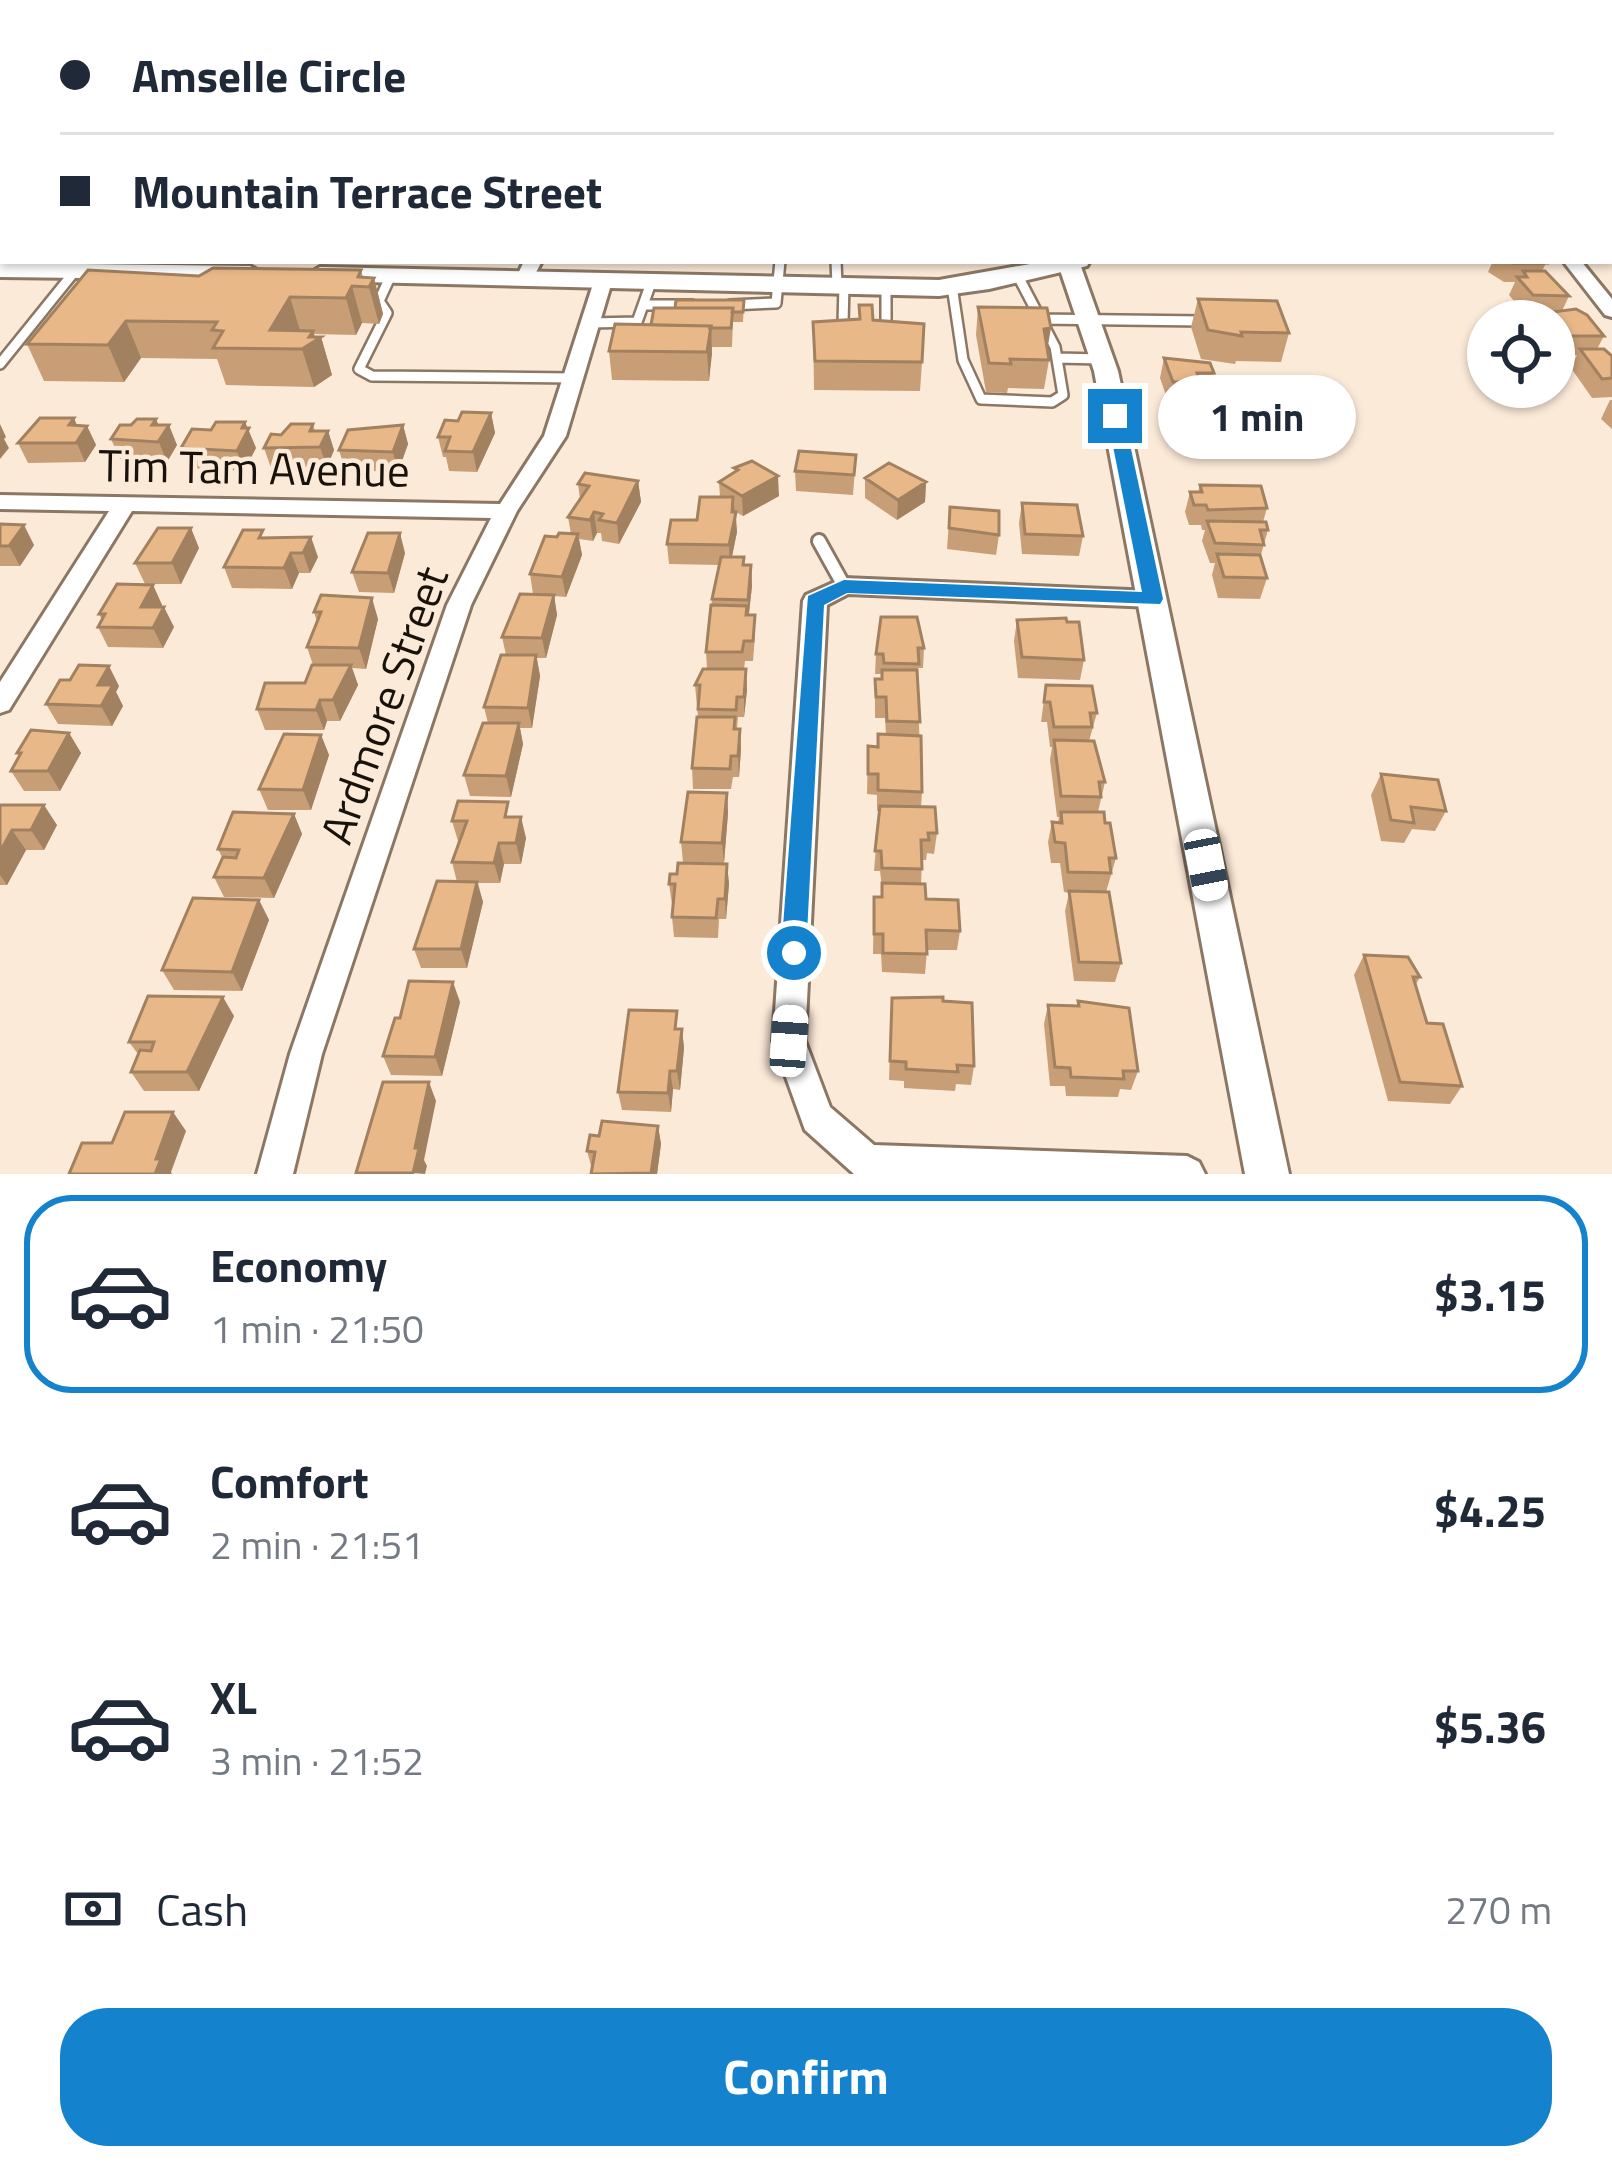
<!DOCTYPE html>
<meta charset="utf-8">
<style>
:root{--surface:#fff;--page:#f2f2f3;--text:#1f2937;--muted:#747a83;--line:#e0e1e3;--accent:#1482cc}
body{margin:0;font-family:"Titillium Web",sans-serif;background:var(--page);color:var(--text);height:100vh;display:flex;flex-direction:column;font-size:45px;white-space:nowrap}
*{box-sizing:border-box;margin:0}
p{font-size:39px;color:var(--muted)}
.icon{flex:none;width:66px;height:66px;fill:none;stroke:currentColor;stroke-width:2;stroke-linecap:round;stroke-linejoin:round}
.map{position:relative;height:1174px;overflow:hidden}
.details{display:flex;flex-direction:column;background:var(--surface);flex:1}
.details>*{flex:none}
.guide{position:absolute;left:0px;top:0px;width:1614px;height:264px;box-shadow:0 3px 9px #0004;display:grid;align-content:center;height:264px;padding:0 60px;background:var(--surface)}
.fabs{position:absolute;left:1467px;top:300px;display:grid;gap:24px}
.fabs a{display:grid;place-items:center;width:108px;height:108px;border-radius:50%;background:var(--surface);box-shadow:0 3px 9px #0004;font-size:60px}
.end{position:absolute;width:54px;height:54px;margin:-27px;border:15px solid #1482cc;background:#fff;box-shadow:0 0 0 6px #fff}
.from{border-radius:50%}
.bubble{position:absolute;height:84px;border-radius:42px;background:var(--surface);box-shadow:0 3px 9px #0004;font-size:39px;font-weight:700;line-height:84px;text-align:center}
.car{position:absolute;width:36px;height:72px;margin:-36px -18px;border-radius:15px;box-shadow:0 0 9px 3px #0007;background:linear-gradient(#fff 24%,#345 0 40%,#fff 0 76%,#345 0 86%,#fff 0)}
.guide b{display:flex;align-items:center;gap:42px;height:114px;font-size:45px}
.guide b+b{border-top:3px solid var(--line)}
.guide i{width:30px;height:30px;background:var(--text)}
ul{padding:21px 0 0;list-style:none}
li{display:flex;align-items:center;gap:36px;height:198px;margin:0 24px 18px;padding:0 36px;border:6px solid transparent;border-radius:48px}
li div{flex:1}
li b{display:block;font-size:45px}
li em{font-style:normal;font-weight:700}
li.active{border-color:var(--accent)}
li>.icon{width:108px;height:108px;stroke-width:1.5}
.pay{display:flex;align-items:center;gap:30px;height:132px;padding:0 60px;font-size:45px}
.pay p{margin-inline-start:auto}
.cta{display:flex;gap:24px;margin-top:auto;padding:24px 60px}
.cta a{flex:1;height:138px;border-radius:48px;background:var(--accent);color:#fff;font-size:48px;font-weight:700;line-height:138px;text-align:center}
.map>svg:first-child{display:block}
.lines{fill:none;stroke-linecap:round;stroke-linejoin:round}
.service-far1-casing{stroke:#8b7764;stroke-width:14}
.service-casing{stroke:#8b7764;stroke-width:18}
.minor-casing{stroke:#8b7764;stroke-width:6}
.tertiary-casing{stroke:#8b7764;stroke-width:6}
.secondary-casing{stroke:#8b7764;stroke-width:6}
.service-far1{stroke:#fff;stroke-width:9}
.service{stroke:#fff;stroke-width:12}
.minor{fill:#fff;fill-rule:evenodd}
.tertiary{fill:#fff;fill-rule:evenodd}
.secondary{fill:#fff;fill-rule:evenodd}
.wall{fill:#c89e76}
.shaded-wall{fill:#a28160}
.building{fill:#e8b889;stroke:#a28160;stroke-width:3}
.route{fill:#1482cc}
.labels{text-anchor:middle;stroke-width:9;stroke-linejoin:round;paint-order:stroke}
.street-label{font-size:45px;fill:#19120a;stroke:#fcead9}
</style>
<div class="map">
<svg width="1612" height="1174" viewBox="0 0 1612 1174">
<rect width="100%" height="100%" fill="#fcead9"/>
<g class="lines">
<g class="service-far1-casing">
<path id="service-far1" d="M836,261L837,285
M391,275L379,301L387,313L359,369L372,376L573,378
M844,285L843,324L849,329
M952,286L963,360L981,399L1052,402L1063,395L1055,347L1018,276
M646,305H692
M730,305L776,303L780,261
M1038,319L1204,321
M590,323L637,322L652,280
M881,329L886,323V286
M1057,358L1101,359
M0,364L75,271"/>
</g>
<g class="service-casing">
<path id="service" d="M819,541L844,586"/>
</g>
<g class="minor-casing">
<path id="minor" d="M0,0H12L3,3L0,9Z
M1611,229H1612V239H1611Z
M524,261H542L532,280H520L517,276Z
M1563,261H1581L1612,299V317L1605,315Z
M604,273L613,278L566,436L517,511L471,605L322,1054L293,1174H257L290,1054L447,605L491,518L132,511L9,710L0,713V682L109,511L0,509V495L500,504L544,436L595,278Z
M844,578L1153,591L1165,599L1153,607L848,594L827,605L805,1041L830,1107L874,1145L1187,1156L1199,1162L1205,1174H854L805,1130L773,1041L803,601L806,595Z"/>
</g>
<g class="tertiary-casing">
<path id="tertiary" d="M992,0H1008L1009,3H993Z
M1057,261H1079L1118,371L1289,1174H1245L1094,371Z"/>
</g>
<g class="secondary-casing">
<path id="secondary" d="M1611,55H1612V67H1611Z
M1047,261H1090L1087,266L989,289L939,296L320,281L308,274L320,267L939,280Z
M0,263L250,266L262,273L250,280L0,277Z"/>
</g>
<use href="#service-far1" class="service-far1"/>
<use href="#service" class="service"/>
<use href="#minor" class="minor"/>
<use href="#tertiary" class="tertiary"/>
<use href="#secondary" class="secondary"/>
</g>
<path class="wall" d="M324,0H393L394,3H324Z
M398,0H463L464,3H398Z
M470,0H501V3H471Z
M1177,0H1209L1208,3H1178Z
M1225,0H1262L1261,3H1227Z
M1521,0H1612V32L1611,3H1520Z
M3,15V54H0V18Z
M1493,261H1544L1546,263L1542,271L1569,296L1562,311L1604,336L1597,349L1612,356V397L1592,398L1571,368L1577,355H1561L1554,349V321H1541L1544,315L1525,314L1509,295L1515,282H1504L1488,272Z
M361,270L363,277L374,278L383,314L379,324L362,323L356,335L314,334L315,337H321L332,375L314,387L226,385L217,359L141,358L124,382L44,381L27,344L199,276Z
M1198,299L1289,333L1281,362L1236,361L1235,364L1201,359L1191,327Z
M744,300L743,322H733L732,347H712L709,381L612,380L609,351L675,308Z
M978,307L1047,352L1049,360L1044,389L1008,388L1007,393L986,392L976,335Z
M873,320L922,362L920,391L814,390L813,322Z
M1164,358L1214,373L1209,392H1198L1196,401H1168L1160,378Z
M1610,400H1612V429L1601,419Z
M491,413L495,433L477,472L449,471L446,457H443L438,437L458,421Z
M245,422L256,448L244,471L189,468L181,448L211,430Z
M313,424L315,431H328L334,450L327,467L271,468L264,448L281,435Z
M77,425L87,426L96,445L85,462L28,463L18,443Z
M159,425L177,445L167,462L120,459L111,439Z
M403,425L408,444L398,472L345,470L339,450Z
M856,455L853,495L796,491L795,471Z
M734,468L779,496L743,516L736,512L737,532L732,557H744V565H751L752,586L749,615L755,635L753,661H745L744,669H746L747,690L744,717H738L737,729H740L741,749L739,777H733L731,789H693L692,768L698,717L695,685L707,669L706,652L712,599L719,565L669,564L667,544L697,520L720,497L719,482L734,472Z
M865,478L926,482L925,502L897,520L865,498Z
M638,481L641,502L619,544L602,541L601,533H597L593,541L579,539L582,555L566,597L554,596L557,615L546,658H537L540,676L532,728H520L523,744L511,797L470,796L464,775L488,723L484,707L506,655L502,637L533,594L530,574L557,537L571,534L568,517L580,499L578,484Z
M1200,485L1267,508L1263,522L1268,530L1260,558L1267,578L1260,599L1218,598L1212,575L1215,563H1210L1202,541L1205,530H1202L1201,525H1189L1185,512L1190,492H1198Z
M1022,503L1083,536L1079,556L1022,554L1019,523Z
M950,507L999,535L996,555L947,549Z
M0,524L34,545L20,566H0Z
M266,538L318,557L310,573H299L292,589L232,588L224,567Z
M199,548L181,584H145L135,563Z
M405,553L394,593L359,592L352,572Z
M153,585L162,605L161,607L174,627L163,648L108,647L98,627L102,620L99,614Z
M314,612L378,619L366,669L352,668L358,685L340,721H327L324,730H265L257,709L305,683L313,665L307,647L317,622Z
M1017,620L1084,660L1080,680L1018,678L1014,641Z
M924,648L923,668H918L917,682L922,792L921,807L937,833L934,854L927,853L926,860H922L921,884L926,899L960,931L957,950H927L925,974L882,972L881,954H873L874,897H881L882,888L880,871H874L879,811H877V795L867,794L868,746L877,747L886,735L885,718H875V679H881V674H875L876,654Z
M1046,685L1097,713L1089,741L1105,782L1098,812L1105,823L1116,858L1106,892L1121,963L1115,982L1074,981L1065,911L1069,893L1064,892L1060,863H1051L1048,842L1052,822H1058L1059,817H1057L1050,760L1052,747H1050L1047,722H1041Z
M119,686L116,692L123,706L112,726L58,724L46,704Z
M69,733L81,753L60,791H24L11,771L19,756L17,753Z
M321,735L329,755L311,810H268L259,789Z
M1381,774L1446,811L1435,831L1412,829L1404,843L1381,841L1371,795Z
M727,793L728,813L724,863L683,862L681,842Z
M0,805L57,825L44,850H26L7,885H0Z
M294,814L302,834L274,898L224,897L214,877L222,857L218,849Z
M512,817L526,838L521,864H504L500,883H478L483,902L467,968H421L414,949L457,882L452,862L458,841L452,821Z
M727,864L729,884L726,919H719L718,938L674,937L672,917L673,904H672L669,884L677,874Z
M259,900L269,920L242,991L174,990L162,970Z
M1364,955L1420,977L1415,986L1427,1023L1462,1086L1450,1104L1388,1101L1354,975Z
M892,998L943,1001L974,1066L971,1085L956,1084L955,1091L904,1088V1081L889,1080Z
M1078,1001L1138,1071L1131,1090L1120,1089L1118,1097L1066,1096L1065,1086H1050L1044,1024L1048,1005L1077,1006Z
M460,1002L442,1076L391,1075L383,1056L400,1018Z
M234,1016L199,1091H144L131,1072L138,1054L129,1042Z
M679,1029H682L684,1048L680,1090L673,1089L671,1112L622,1110L618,1092Z
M658,1126L661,1144L657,1174H591L592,1169L587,1151L599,1136Z"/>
<path class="shaded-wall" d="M168,0H184L185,3H168Z
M247,0H279L274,1V3H240V1Z
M0,179L3,186V203L0,206Z
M374,278L383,314L379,324L369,287Z
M352,286L362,323L356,335L346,298Z
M290,297L301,334L270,330Z
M126,321L141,358L124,382L108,345Z
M711,326L712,354L709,381L707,352Z
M1051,328L1046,357L1044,329Z
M313,331L316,341L321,337L332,375L314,387L302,349Z
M491,413L495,433L477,472L473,452Z
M74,418L81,435L87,426L96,445L85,462L69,425Z
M156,419L163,435L169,425L177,445L167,462L152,425Z
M245,422L256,448L244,471L237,451L242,428Z
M0,424L6,437L4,439L9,448L0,459Z
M403,425L408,444L398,472L393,452Z
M328,431L334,450L327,467L320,447Z
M778,476L779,496L743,516L742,496Z
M638,481L641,502L619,544L617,523Z
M926,482L925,502L897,520L898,500Z
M733,497L737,532L730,565L729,545Z
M594,512L597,533L593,541L590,520Z
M24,525L34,545L20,566L9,546Z
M191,528L199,548L181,584L172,563Z
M400,533L405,553L394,593L388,573Z
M578,534L582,555L566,597L562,577Z
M311,537L318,557L310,573L303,553Z
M291,553L299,573L292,589L284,568Z
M751,565L752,586L748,620V600Z
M153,585L162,605L150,627L141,607Z
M554,595L557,615L546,658L542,638Z
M372,598L378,619L366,669L359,648Z
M164,607L174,627L163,648L153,628Z
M536,655L540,676L532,728L528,708Z
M351,665L358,685L340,721L333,700Z
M109,666L119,686L116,692L123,706L112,726L101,706L98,685Z
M746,669L747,690L744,717V697Z
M320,700L327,721L324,730L316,710Z
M519,723L523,744L511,797L506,776Z
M740,729L741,749L739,777L738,756Z
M69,733L81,753L60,791L48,771Z
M321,735L329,755L311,810L303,790Z
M727,793L728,813L724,863L722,843Z
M44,805L57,825L44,850L31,830Z
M294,814L302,834L274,898L264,878Z
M521,817L526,838L521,864L516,843Z
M12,830L26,850L7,885L0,875V852Z
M499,843L504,864L500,883L494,863Z
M727,864L729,884L726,919L725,899Z
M477,882L483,902L467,968L461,949Z
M259,900L269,920L242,991L232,972Z
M453,982L460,1002L442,1076L435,1057Z
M223,997L234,1016L199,1091L187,1072Z
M682,1029L684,1048L680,1090L677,1071Z
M670,1071L673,1089L671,1112L668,1093Z
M429,1082L436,1101L424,1160L427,1166L425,1174L413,1173L415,1148Z
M173,1112L186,1131L171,1172L172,1174H155L156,1159Z
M658,1126L661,1144L657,1174H651Z"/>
<path class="building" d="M427,0H457L456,2H426Z
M585,0H613L612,3H598L599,0Z
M945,0H964L965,3H945Z
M1047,0H1066L1067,3H1048Z
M1584,0H1612V8L1611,3H1588Z
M1508,261H1544L1546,263H1512Z
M213,268L361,270L358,277L374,278L369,287L352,286L346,298L290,297L270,330L313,331L309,337H321L302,349L213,348L223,331L212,330L217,322L126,321L108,345L27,344L88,270L199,276Z
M1523,271H1545L1569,296L1533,295L1517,277H1527Z
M1198,299L1277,301L1289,333L1241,332L1242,336L1208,330Z
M676,300H744L743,312H732L733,308H675Z
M859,305H872L873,320L924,324L922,362L815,361L813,322L860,319Z
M978,307L1047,308L1051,328L1044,329L1049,360L1010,359L1011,364L989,363Z
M654,308H733L731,328H710L711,326L651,325Z
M1576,309L1587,315L1604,336H1570L1545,313Z
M615,324L711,326L707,352L609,351Z
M1580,349H1604L1612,356V378L1602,379Z
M1164,358L1210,363L1214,373H1197L1201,382H1173Z
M462,412L491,413L473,452L445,451L450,437H438L445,420L458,421Z
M40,418H74L69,425L87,426L76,443H18Z
M137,419H156L152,425H169L158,442L111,439L120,425H131Z
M216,422H245L242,428H249L237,451L181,448L192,429L211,430Z
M291,424H313L310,431H328L320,447L264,448L271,434L281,435Z
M403,425L393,452L339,450L348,430Z
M799,451L856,455L854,475L795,471Z
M752,461L778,476L742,496L719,482L738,470L734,468Z
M889,463L926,482L898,500L865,478Z
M585,473L638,481L617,523L599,520L603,514L594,512L590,520L568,517L589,486L578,484Z
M1200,485L1261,486L1267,508L1208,510L1206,505H1194L1190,492H1202Z
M700,497H733L732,512H736L729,545L667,544L671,520H697Z
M1022,503L1077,505L1083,536L1025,534Z
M950,507L999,511V535L949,528Z
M1207,521L1266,522L1268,530H1260L1264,545L1215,543Z
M0,524L24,525L9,546H0Z
M158,528H191L172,563H135Z
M243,530H263L259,538L311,537L303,553H291L284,568L224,567Z
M368,533H400L388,573L352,572Z
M559,533L578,534L562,577L530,574L545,536L557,537Z
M1217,554L1260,555L1267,578L1224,577Z
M721,557H744L743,565H751L748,600L712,599Z
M117,584L153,585L141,607H164L153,628L98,627L105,614H99Z
M520,594L554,595L542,638L502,637Z
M321,595L372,598L359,648L307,647L321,612H314Z
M711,605L747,606L746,615H755L753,641H744L742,652H706Z
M881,617H917L924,648H918L919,664L884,663L883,654H876Z
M1066,618L1067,622H1079L1084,660L1022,657L1017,620Z
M501,655H536L528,708L484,707Z
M79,665L109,666L98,685H113L101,706L46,704L60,680H70Z
M312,665H351L333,700H320L316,710L257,709L265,683H305Z
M703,669H746L744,697H737L736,710L698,709L700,685H695Z
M882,670H917L920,722L887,721L886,697H876L875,679H882Z
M1046,685L1092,686L1097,713H1090L1092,727H1054L1050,702H1044Z
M697,717H735L734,729H740L738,756H731L730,769L692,768Z
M483,723H519L506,776L464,775Z
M31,730L69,733L48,771H11L21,753H17Z
M284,734L321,735L303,790L259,789Z
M878,734L921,736L922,792L878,790V774H868V746L878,747Z
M1054,740L1094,741L1105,782H1099L1101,797L1061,796Z
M1381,774L1438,780L1446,811L1411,807L1414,823L1391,820Z
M688,792L727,793L722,843L681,842Z
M458,801L508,802L505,817H521L516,843H499L494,863L452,862L467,821H452Z
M0,805H44L31,830H12L0,852Z
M880,806L935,807L937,833H928L929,840H921L922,869L882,868L881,851H875Z
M233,812L294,814L264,878L214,877L223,857L236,858L239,850L218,849Z
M1061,812H1104L1105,823H1110L1116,858H1109L1111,873L1068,872L1065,843L1055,842L1052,822L1062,823Z
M678,863L727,864L725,899H718L716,918L672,917L675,884H669L670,874H677Z
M437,881L477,882L461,949H414Z
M882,883L925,884L926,899L958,900L960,931L926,930L927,954L883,953V934H874V897H882Z
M1069,891L1109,892L1121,963L1079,962Z
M193,898L259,900L232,972L162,970Z
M1364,955L1408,957L1420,977H1413L1427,1023L1443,1024L1462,1086L1400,1082Z
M409,981L453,982L435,1057L383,1056L395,1018H400Z
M148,996L223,997L187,1072H131L140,1050L151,1051L154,1042H129Z
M943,997V1001L972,1003L974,1066L957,1065L958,1072L906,1069V1062L890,1061L892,998Z
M1078,1001L1129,1008L1138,1071H1123L1124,1079L1071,1077L1070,1068L1055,1067L1048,1005L1079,1006Z
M629,1010L677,1011L675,1029H682L677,1071H670L668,1093L618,1092Z
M383,1082H429L415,1148H419L413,1173H356Z
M125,1112H173L156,1159H161L155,1174H69L82,1143H112Z
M602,1121L658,1126L651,1173L591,1174L595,1152L587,1151L590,1135L599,1136Z"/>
<path class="route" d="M1115,411L1124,416L1163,599L1160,604L847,593L824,605L806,953L794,964L785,961L781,953L808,596L844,580L1142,592L1107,416Z"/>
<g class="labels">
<g class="street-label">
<text transform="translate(254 468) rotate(1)" y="16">Tim Tam Avenue</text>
<text transform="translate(384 705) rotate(-70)" y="16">Ardmore Street</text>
</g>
</g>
</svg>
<div class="fabs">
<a><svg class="icon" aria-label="locate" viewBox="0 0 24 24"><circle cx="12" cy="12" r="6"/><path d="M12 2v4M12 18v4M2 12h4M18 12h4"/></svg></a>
</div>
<i class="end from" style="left:794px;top:953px"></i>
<i class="end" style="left:1115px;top:416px"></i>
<div class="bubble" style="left:1158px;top:375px;width:198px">1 min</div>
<i class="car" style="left:1206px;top:865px;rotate:169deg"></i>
<i class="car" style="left:789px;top:1041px;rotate:4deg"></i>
<div class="guide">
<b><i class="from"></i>Amselle Circle</b>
<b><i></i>Mountain Terrace Street</b>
</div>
</div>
<section class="details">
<ul>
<li class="active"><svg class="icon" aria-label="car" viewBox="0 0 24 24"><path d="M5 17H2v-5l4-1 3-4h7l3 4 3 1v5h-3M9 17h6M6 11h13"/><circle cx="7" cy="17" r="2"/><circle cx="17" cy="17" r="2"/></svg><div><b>Economy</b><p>1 min · 21:50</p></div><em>$3.15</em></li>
<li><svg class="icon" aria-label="car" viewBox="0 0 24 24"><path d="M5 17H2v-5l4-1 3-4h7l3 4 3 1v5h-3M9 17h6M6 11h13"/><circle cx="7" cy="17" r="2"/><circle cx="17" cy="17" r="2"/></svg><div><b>Comfort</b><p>2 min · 21:51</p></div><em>$4.25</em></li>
<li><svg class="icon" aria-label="car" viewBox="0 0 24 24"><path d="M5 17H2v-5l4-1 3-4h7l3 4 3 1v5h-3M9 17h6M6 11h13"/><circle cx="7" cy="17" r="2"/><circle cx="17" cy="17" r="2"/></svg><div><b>XL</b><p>3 min · 21:52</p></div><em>$5.36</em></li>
</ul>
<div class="pay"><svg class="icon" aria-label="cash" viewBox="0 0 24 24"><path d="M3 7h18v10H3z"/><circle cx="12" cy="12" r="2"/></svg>Cash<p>270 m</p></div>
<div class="cta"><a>Confirm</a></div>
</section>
